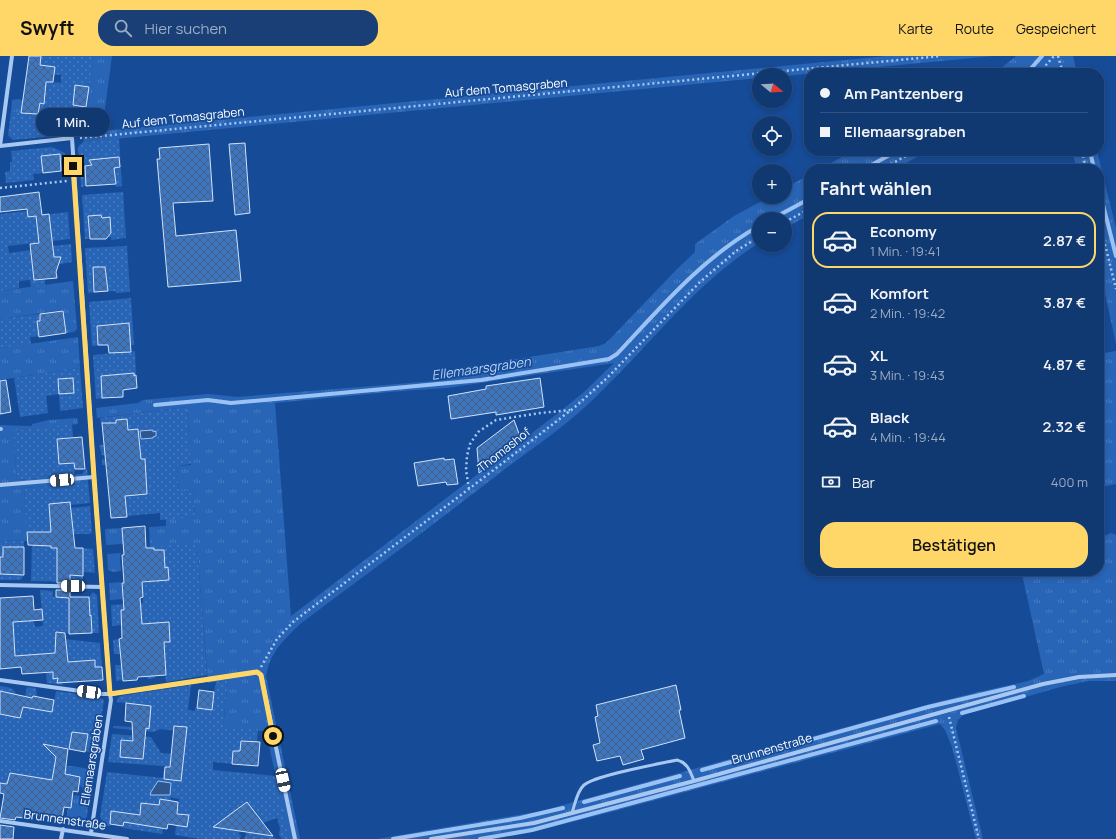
<!DOCTYPE html>
<html lang="de">
<meta charset="utf-8">
<style>
:root{--surface:#103871;--page:#193f76;--text:#f1f3f6;--muted:#9cacc3;--line:#305284;--accent:#ffd769}
body{margin:0;font-family:Manrope,sans-serif;background:var(--page);color:var(--text);height:100vh;display:flex;flex-direction:column;font-size:15px;white-space:nowrap}
*{box-sizing:border-box;margin:0}
p{font-size:13px;color:var(--muted)}
.icon{flex:none;width:22px;height:22px;fill:none;stroke:currentColor;stroke-width:2;stroke-linecap:round;stroke-linejoin:round}
.map{position:relative;flex:1;overflow:hidden}
.drawer{position:absolute;left:804px;top:108px;width:300px;height:412px;display:flex;flex-direction:column;background:var(--surface);border-radius:16px;box-shadow:0 2px 6px #0003,0 0 0 1px var(--line)}
.drawer>*{flex:none}
.banner{position:absolute;left:804px;top:12px;width:300px;height:88px;border-radius:16px;box-shadow:0 2px 6px #0003,0 0 0 1px var(--line);display:grid;align-content:center;height:88px;padding:0 16px;background:var(--surface)}
.needle{width:26px;rotate:108deg}
.tools{position:absolute;left:752px;top:12px;display:grid;gap:8px}
.tools a{display:grid;place-items:center;width:40px;height:40px;border-radius:50%;background:var(--surface);box-shadow:0 2px 6px #0003,0 0 0 1px var(--line);font-size:20px}
.end{position:absolute;width:18px;height:18px;margin:-9px;border:5px solid #ffd769;background:#111;box-shadow:0 0 0 2px #111}
.from{border-radius:50%}
.bubble{position:absolute;height:28px;border-radius:14px;background:var(--surface);box-shadow:0 2px 6px #0003,0 0 0 1px var(--line);font-size:13px;font-weight:600;line-height:28px;text-align:center}
.car{position:absolute;width:12px;height:24px;margin:-12px -6px;border-radius:5px;box-shadow:0 0 3px 1px #0007;background:linear-gradient(#fff 24%,#345 0 40%,#fff 0 76%,#345 0 86%,#fff 0)}
.banner b{display:flex;align-items:center;gap:14px;height:38px;font-size:15px}
.banner b+b{border-top:1px solid var(--line)}
.banner i{width:10px;height:10px;background:var(--text)}
ul{padding:0;list-style:none}
li{display:flex;align-items:center;gap:12px;height:56px;margin:0 8px 6px;padding:0 8px;border:2px solid transparent;border-radius:16px}
li div{flex:1}
li b{display:block;font-size:15px}
li em{font-style:normal;font-weight:600}
li.current{border-color:var(--accent)}
li>.icon{width:36px;height:36px;stroke-width:1.5}
h2{padding:0 16px;font-size:18px;line-height:48px}
.pay{display:flex;align-items:center;gap:10px;height:44px;padding:0 16px;font-size:15px}
.pay p{margin-inline-start:auto}
.cta{display:flex;gap:8px;margin-top:auto;padding:8px 16px}
.cta a{flex:1;height:46px;border-radius:16px;background:var(--accent);color:#111;font-size:16px;font-weight:600;line-height:46px;text-align:center}
header{display:flex;align-items:center;gap:24px;box-sizing:border-box;height:56px;padding:0 20px;background:var(--accent);color:#111}
header strong{font-size:19px}
nav{display:flex;gap:22px;margin-inline-start:auto;font-size:14px}
.search{width:280px;height:36px;background:var(--page);display:flex;align-items:center;gap:10px;box-sizing:border-box;padding:0 14px;border-radius:16px;color:var(--muted);font-size:15px}
.map>svg:first-child{display:block}
.grass{fill:url(#grass-tufts);fill-rule:evenodd}
.garden{fill:url(#garden-dots)}
.water{fill:#2f568e;stroke:#9bc2f4}
.lines{fill:none;stroke-linecap:round;stroke-linejoin:round}
.stream{stroke:#9bc2f4;stroke-width:4}
.building{fill:url(#building-cross-hatch);stroke:#d0e3fc}
.path{stroke:#a8c8f2;stroke-width:2.5;stroke-dasharray:2 3;stroke-linecap:butt}
.lane{stroke:#a8c8f2;stroke-width:3}
.street{stroke:#a8c8f2;stroke-width:4}
.route{stroke:#ffd769;stroke-width:5}
.labels{text-anchor:middle;stroke-width:3.5;stroke-linejoin:round;paint-order:stroke}
.street-label{font-size:12px;fill:#fff;stroke:#164b97}
.water-label{font-size:13px;font-style:italic;fill:#b5d2f8;stroke:#164b97}
</style>
<header>
<strong>Swyft</strong>
<div class="search"><svg class="icon" aria-label="search" viewBox="0 0 24 24"><circle cx="10" cy="10" r="6"/><path d="M15 15l6 6"/></svg>Hier suchen</div>
<nav><a>Karte</a><a>Route</a><a>Gespeichert</a></nav>
</header>
<div class="map">
<svg width="1116" height="783" viewBox="0 0 1116 783">
<defs>
<pattern id="grass-tufts" width="24" height="20" patternUnits="userSpaceOnUse"><rect width="24" height="20" fill="#2965b6"/><path d="M3 7l-1-3M5 7V3M7 7l1-3M15 17l-1-3M17 17v-4M19 17l1-3" fill="none" stroke="#497cc1"/></pattern>
<pattern id="garden-dots" width="8" height="8" patternUnits="userSpaceOnUse"><rect width="8" height="8" fill="#2965b6"/><path d="M2 2h.1M6 6h.1" fill="none" stroke="#497cc1" stroke-width="1.8" stroke-linecap="round"/></pattern>
<pattern id="building-cross-hatch" width="8" height="8" patternUnits="userSpaceOnUse"><rect width="8" height="8" fill="#3e75bf"/><path d="M0 0l8 8M0 8l8-8" fill="none" stroke="#456086"/></pattern>
</defs>
<rect width="100%" height="100%" fill="#164b97"/>
<path class="grass" d="M94,0H112L102,75L887,0H993L785,20L759,19V22L83,86Z
M1016,0H1073L1077,17H995Z
M19,43L23,45L21,57L11,56L12,44Z
M853,95H928L895,113H820Z
M1072,95H1097L1116,172V288L1099,210V113H1077Z
M809,119V159L785,172V163H759V187C687,232 635,310 570,364C547,383 523,399 500,417C434,468 367,518 300,568C284,584 270,596 266,620L300,783H289L266,675L223,672L228,624L208,627L197,489L150,492L149,471L166,470V463L195,461L193,435L179,436L177,410L191,409L187,351L97,362L96,352L138,347L143,344L208,338L237,341L447,324V314L599,290L606,287L678,212L695,196V188L734,160L769,141H785V132ZM614,307L584,336L557,358L291,560L275,347L401,335L447,332Z
M73,225L77,273L74,276L66,277L63,254L0,263V235Z
M78,281L80,312L0,324V292Z
M1116,295V428L1102,431L1099,418V298Z
M77,362L78,368L13,375L17,424L82,418L87,412L88,426L24,432L28,485L0,484V369L32,370V368L49,364Z
M122,472L123,488L106,489L105,473Z
M1111,477L1116,479V625H1088L1060,631L963,659L958,664L956,672L983,783H976L952,691L945,674L940,668L611,756L528,777L493,783H377L541,755L926,649L978,636L1028,625L1044,618L1024,527L1021,515H1099V482Z
M122,497L120,499L121,515L113,516L108,514L107,498Z
M121,526L123,543L110,544L109,527Z
M73,710L93,714L90,738L83,737V733L79,728L80,721L71,719Z
M73,739L89,741L87,761L80,766L66,764L68,751L71,752Z"/>
<path class="garden" d="M29,0H94L84,77L13,84L8,79L11,56L21,57L24,35L37,37L38,24L61,27V19L39,17V19L27,17Z
M119,82L122,130L116,131L113,102H105L106,109L85,110L86,130L81,131L78,91L83,86Z
M52,91L65,97L67,113L65,115L33,118L34,124L6,127L5,116L10,115V106H12L11,95Z
M123,136L126,182L111,184V181L85,183L82,139Z
M27,155L28,161L68,156L70,183L8,190L9,197L31,194L40,223H45V229L31,231L30,224L19,225V232L0,235V158Z
M71,188L72,206L55,209L53,190Z
M127,190L130,236L116,237L115,235L88,237L85,192Z
M131,242L134,289L119,290L118,288L92,290L89,246Z
M39,258L43,280L30,281L31,288L0,292V263Z
M135,295L136,319L122,321L123,341L96,343L93,299Z
M80,312L83,352L60,355L59,338L46,340L48,357L20,361L14,322Z
M187,351L191,408L177,410L179,436L193,435L195,461L160,464V457L127,460L121,408L102,409V403H105V400L102,399L99,389L139,386L138,373L128,374L129,381L101,368L100,362Z
M72,368L73,381L57,383L59,408L74,407L75,413L74,419L17,424L13,375Z
M88,426L90,447L70,449V446L49,448L51,476H27L24,432Z
M90,450L92,476L90,478H70L73,474L71,452Z
M0,484L24,485V519L21,524H0Z
M32,485L51,486V492L66,493L57,508V519L83,520L82,526L31,525Z
M197,488L207,619L166,626L165,614H155V622L147,623L146,607L122,569L112,570L111,549L143,547L142,527L163,524L141,493L123,494V492Z
M83,492L93,493L95,517L83,516Z
M40,534L53,535V541L69,542V577L56,576V582L100,587L102,611H95V605L74,616L73,605L68,606L61,622L63,629L47,627L46,616L22,618L21,601H15L9,553L34,564L35,571L43,570Z
M93,536L97,539L99,577H92L91,560H90L89,541Z
M119,583L120,596H123V598H114L113,584Z
M115,609H122L123,624L116,625Z
M228,624L223,671L258,674L255,710L213,706V714L276,720L289,783H282L279,779L280,772L277,762L263,767L273,781L277,783H244L247,776L240,771L239,779H241L240,783H200L175,779L179,743L171,741L167,773L163,772L162,778L123,772L125,757L112,755L110,770H106L100,761L107,716L163,722V715L176,711L108,706L112,678L151,681L161,697L183,699L186,676L160,673L154,676L113,672V670L149,672V667L125,665L126,647L117,646V643L120,640L191,629L188,654L195,655V652H197L199,634L214,636L216,626Z
M0,630C7,631 14,631 16,638L0,635Z
M27,631L36,632L37,641L33,640L31,652L52,656L56,635L100,641L104,644L96,697L59,691L54,710H73L71,719L57,734L0,727V657L20,662Z"/>
<path class="water" d="M153,374V376L156,375V380L153,381V382L141,383L140,375Z
M158,725L171,727L170,739H150L151,736Z"/>
<g class="lines">
<path class="stream" d="M1070,15V17
M1027,17L1042,0
M1090,95L1094,113
M864,113L897,95
M1099,133L1116,200
M772,163L809,143
M155,349L208,344L231,347L481,324L609,303L617,298C661,251 702,202 759,170
M0,373H1
M962,657L1024,640
M702,714L928,651L1014,631
M584,746L680,720
M393,783L520,762L563,752
M480,783L532,774L936,665"/>
</g>
<path class="building" d="M29,0H41L40,9L55,11L53,26H46L44,48L40,47L38,58L21,57Z
M75,29L89,31L86,51L73,49Z
M245,87L250,157L235,159L229,88Z
M209,88L213,145L173,147L176,180L236,174L241,225L168,231L157,103H160L159,92Z
M60,98L61,115L43,117L41,100Z
M119,101L120,111L114,112L116,128L86,130L85,110L92,109L89,104Z
M39,136L42,159L49,158L54,201H61L56,216L57,222L34,224L30,188L39,187L36,160L28,161L27,153L0,156V141Z
M101,159L102,162L110,161L111,177L106,183H90L88,160Z
M93,211H105L108,235L94,236Z
M63,255L66,277L39,281L37,265H40V258Z
M129,267L131,296L109,297L108,289H98L97,270Z
M134,317V320L136,319L137,332L123,334V341L102,342L101,320Z
M73,322L74,337L59,338L58,323Z
M540,322L544,351L496,359V356L451,363L448,340L486,333V330Z
M6,324L11,356L0,358V325Z
M127,363L128,374L138,373L141,403H145L147,438L125,440L127,461L111,462L102,367H116V364Z
M514,364L521,383L479,417L477,392Z
M82,381L85,413H75L74,407L59,408L57,383Z
M444,402V404L454,403L458,428L447,429L446,426L418,430L414,407Z
M70,446L75,492H83V520L70,519V527H57V492H51V490L28,489L27,476H51L49,448Z
M145,470L146,492H154V494H164L165,512L168,511L169,524L142,526L143,541L140,542L142,568L169,566L170,586H164L166,619L138,621L137,624L123,625L119,583L122,582L121,554H124L122,527H124L122,499H124L122,472Z
M3,491H24V519L0,518V501H3Z
M56,534H70V541H89L90,560L91,559L92,577L69,578V542L56,541Z
M33,540L34,554L42,553L43,564L13,566L15,600L55,597L56,576L65,577L68,606L95,604V611H102L103,624L57,627L58,622L53,623V616L22,618L21,611L0,613V542Z
M676,629L681,654H679L685,682L641,694L644,703L623,709L620,700L597,705L593,689L600,687L595,661L598,660L596,649Z
M199,634L214,636L212,654L197,652Z
M0,635L32,642L33,640L54,644L52,656L23,651L20,662L0,658Z
M126,647L151,650L149,673L146,672L143,703L120,701L121,684L133,685L132,666L125,665Z
M174,670L187,671L181,725L164,723L165,711H170Z
M72,676L88,678L85,696L69,693Z
M241,685L260,686L258,710L232,708L233,695H240Z
M43,688L68,693L65,718L80,721L78,736L73,735L71,752L64,751L62,763L34,759L33,763L16,761L15,764L0,762L4,738L0,737V727L7,728L10,717L52,724L56,701Z
M160,743L178,746L177,758L189,759L187,771L168,768L167,773L124,766L123,770L110,768L111,755L140,759L141,747L159,749Z
M247,746L263,767L273,780L213,771Z
M0,769L14,771L13,783H0Z"/>
<g class="lines">
<path class="path" d="M1058,0L1063,17
M1039,17L1054,0
M80,82L941,0
M1082,95L1086,113
M882,113L915,95
M0,132L67,125
M1099,164L1116,233
M785,166L809,153
M469,433L466,414L467,400L470,388L478,376L496,364L540,357L570,354
M261,611L277,583L293,566L478,426L575,351L607,322L700,226L736,195L759,181
M949,661L979,783"/>
<path class="lane" d="M572,757C575,748 577,735 584,729C596,719 659,708 677,704C688,707 690,715 694,725"/>
<path class="street" d="M0,90L72,82L94,421L110,638L111,644L91,777
M0,90L12,0
M0,429L94,421
M0,529L102,531
M0,624L102,638H110L257,616L261,619L295,783
M0,765L127,783
M61,783L63,773
M431,783L534,767L694,725L1043,628L1079,621L1116,619"/>
</g>
<g class="lines">
<path class="route" d="M73,110L94,421L110,638L257,616L261,619L273,680"/>
</g>
<g class="labels">
<g class="street-label">
<text transform="translate(506 32) rotate(-5)" y="4">Auf dem Tomasgraben</text>
<text transform="translate(183 62) rotate(-6)" y="4">Auf dem Tomasgraben</text>
<text transform="translate(504 394) rotate(-38)" y="4">Thomashof</text>
<text transform="translate(772 693) rotate(-16)" y="4">Brunnenstraße</text>
<text transform="translate(92 704) rotate(-81)" y="4">Ellemaarsgraben</text>
<text transform="translate(65 764) rotate(8)" y="4">Brunnenstraße</text>
</g>
<g class="water-label">
<text transform="translate(481 312) rotate(-8)" y="5">Ellemaarsgraben</text>
</g>
</g>
</svg>
<div class="tools">
<a><svg class="needle" viewBox="-14 -14 28 28"><path d="M0-13l5 13h-10z" fill="#e53935"/><path d="M0 13l5-13h-10z" fill="#9cacc3"/></svg></a>
<a><svg class="icon" aria-label="locate" viewBox="0 0 24 24"><circle cx="12" cy="12" r="6"/><path d="M12 2v4M12 18v4M2 12h4M18 12h4"/></svg></a>
<a>+</a>
<a>−</a>
</div>
<i class="end from" style="left:273px;top:680px"></i>
<i class="end" style="left:73px;top:110px"></i>
<div class="bubble" style="left:36px;top:52px;width:74px">1 Min.</div>
<i class="car" style="left:62px;top:424px;rotate:265deg"></i>
<i class="car" style="left:73px;top:530px;rotate:271deg"></i>
<i class="car" style="left:89px;top:636px;rotate:278deg"></i>
<i class="car" style="left:283px;top:724px;rotate:168deg"></i>
<div class="banner">
<b><i class="from"></i>Am Pantzenberg</b>
<b><i></i>Ellemaarsgraben</b>
</div>
<section class="drawer">
<h2>Fahrt wählen</h2>
<ul>
<li class="current"><svg class="icon" aria-label="car" viewBox="0 0 24 24"><path d="M5 17H2v-5l4-1 3-4h7l3 4 3 1v5h-3M9 17h6M6 11h13"/><circle cx="7" cy="17" r="2"/><circle cx="17" cy="17" r="2"/></svg><div><b>Economy</b><p>1 Min. · 19:41</p></div><em>2.87 €</em></li>
<li><svg class="icon" aria-label="car" viewBox="0 0 24 24"><path d="M5 17H2v-5l4-1 3-4h7l3 4 3 1v5h-3M9 17h6M6 11h13"/><circle cx="7" cy="17" r="2"/><circle cx="17" cy="17" r="2"/></svg><div><b>Komfort</b><p>2 Min. · 19:42</p></div><em>3.87 €</em></li>
<li><svg class="icon" aria-label="car" viewBox="0 0 24 24"><path d="M5 17H2v-5l4-1 3-4h7l3 4 3 1v5h-3M9 17h6M6 11h13"/><circle cx="7" cy="17" r="2"/><circle cx="17" cy="17" r="2"/></svg><div><b>XL</b><p>3 Min. · 19:43</p></div><em>4.87 €</em></li>
<li><svg class="icon" aria-label="car" viewBox="0 0 24 24"><path d="M5 17H2v-5l4-1 3-4h7l3 4 3 1v5h-3M9 17h6M6 11h13"/><circle cx="7" cy="17" r="2"/><circle cx="17" cy="17" r="2"/></svg><div><b>Black</b><p>4 Min. · 19:44</p></div><em>2.32 €</em></li>
</ul>
<div class="pay"><svg class="icon" aria-label="cash" viewBox="0 0 24 24"><path d="M3 7h18v10H3z"/><circle cx="12" cy="12" r="2"/></svg>Bar<p>400 m</p></div>
<div class="cta"><a>Bestätigen</a></div>
</section>
</div>
